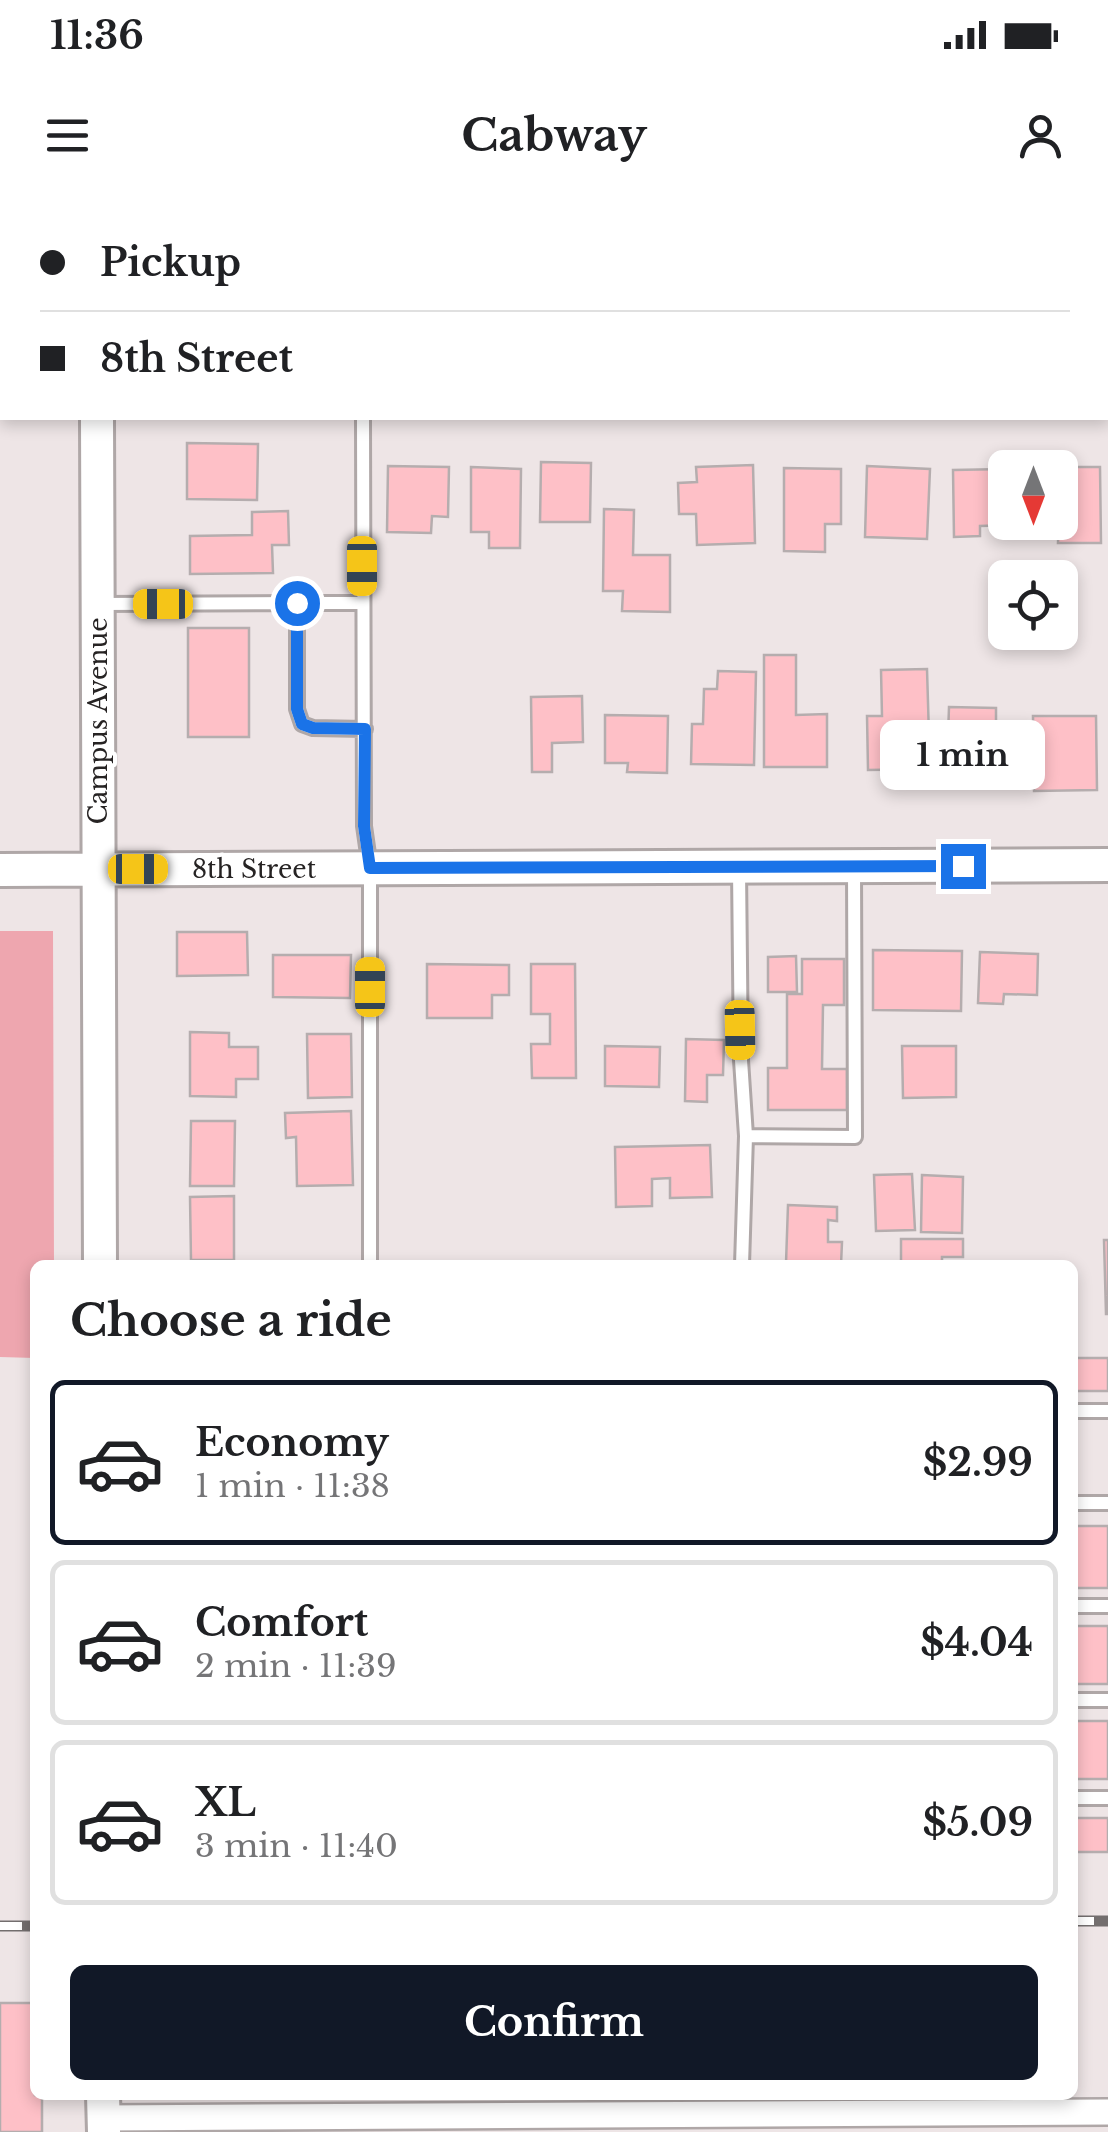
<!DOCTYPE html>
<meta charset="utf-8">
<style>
:root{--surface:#fff;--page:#f6f6f6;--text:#202124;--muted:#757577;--line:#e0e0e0;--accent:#111827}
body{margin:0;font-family:"Libre Baskerville",serif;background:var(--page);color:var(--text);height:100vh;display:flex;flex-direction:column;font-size:38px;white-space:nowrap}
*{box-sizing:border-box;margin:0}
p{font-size:32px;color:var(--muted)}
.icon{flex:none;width:55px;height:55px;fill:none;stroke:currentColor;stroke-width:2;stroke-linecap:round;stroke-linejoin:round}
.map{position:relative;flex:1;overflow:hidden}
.panel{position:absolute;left:30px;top:1060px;width:1048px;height:840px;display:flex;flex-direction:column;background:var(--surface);border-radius:15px;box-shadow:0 5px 15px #0003}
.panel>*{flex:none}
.guide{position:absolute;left:0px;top:0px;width:1110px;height:220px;box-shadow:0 5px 15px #0003;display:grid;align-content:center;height:220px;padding:0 40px;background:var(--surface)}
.needle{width:65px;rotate:180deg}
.tools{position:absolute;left:988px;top:250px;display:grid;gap:20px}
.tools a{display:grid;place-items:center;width:90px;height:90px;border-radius:15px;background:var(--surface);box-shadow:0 5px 15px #0003;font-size:50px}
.end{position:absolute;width:45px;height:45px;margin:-22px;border:12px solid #1a73e8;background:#fff;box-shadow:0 0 0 5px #fff}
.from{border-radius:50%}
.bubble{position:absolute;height:70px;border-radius:15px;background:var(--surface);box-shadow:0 5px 15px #0003;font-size:32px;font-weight:700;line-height:70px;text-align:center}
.car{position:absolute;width:30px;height:60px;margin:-30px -15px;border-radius:12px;box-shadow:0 0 8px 2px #0007;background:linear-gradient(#f5c518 24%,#345 0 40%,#f5c518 0 76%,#345 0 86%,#f5c518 0)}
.guide b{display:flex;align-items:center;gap:35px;height:95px;font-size:38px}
.guide b+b{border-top:2px solid var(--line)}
.guide i{width:25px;height:25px;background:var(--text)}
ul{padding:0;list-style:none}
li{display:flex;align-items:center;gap:30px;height:165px;margin:0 20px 15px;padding:0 20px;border:5px solid var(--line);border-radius:15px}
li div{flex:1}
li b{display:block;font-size:38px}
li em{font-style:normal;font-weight:700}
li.active{border-color:var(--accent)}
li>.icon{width:90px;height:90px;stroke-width:1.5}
h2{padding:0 40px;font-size:45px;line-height:120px}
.action{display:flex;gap:20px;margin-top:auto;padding:20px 40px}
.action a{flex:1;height:115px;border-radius:15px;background:var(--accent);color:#fff;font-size:40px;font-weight:700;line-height:115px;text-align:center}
.status{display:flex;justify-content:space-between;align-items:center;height:70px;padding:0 50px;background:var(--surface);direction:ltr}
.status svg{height:28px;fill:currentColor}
header{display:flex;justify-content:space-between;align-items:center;height:130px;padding:0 40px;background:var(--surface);font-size:45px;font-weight:700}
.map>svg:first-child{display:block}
.green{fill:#eea6af}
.building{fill:#fec0c7;stroke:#b5adae;stroke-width:2.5}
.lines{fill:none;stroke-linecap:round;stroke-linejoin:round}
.service-casing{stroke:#afa7a7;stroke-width:18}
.minor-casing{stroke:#afa7a7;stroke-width:30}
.tertiary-casing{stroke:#afa7a7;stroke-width:38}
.service{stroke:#fff;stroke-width:12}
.minor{stroke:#fff;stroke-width:25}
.tertiary{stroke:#fff;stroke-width:32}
.rail-casing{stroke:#736e6e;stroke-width:11}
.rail{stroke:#fff;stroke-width:8;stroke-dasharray:22;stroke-linecap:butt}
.route{stroke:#1a73e8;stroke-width:12}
.labels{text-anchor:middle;stroke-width:8;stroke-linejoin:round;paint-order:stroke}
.street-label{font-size:25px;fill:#262323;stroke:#fff}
</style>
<div class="status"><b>11:36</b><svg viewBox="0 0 49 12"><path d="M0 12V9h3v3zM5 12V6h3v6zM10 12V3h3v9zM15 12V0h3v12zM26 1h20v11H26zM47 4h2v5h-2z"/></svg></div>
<header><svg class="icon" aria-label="menu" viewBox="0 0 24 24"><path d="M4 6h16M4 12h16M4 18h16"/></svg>Cabway<svg class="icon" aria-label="person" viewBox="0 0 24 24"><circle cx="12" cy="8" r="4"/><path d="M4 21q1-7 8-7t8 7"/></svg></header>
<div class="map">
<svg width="1108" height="1932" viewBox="0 0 1108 1932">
<rect width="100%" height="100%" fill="#eee5e6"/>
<path class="green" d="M0,731H53L54,1065H35V1158L0,1157Z"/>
<path class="building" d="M764,0H839V2H764Z
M187,243L258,244L257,300L187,299Z
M541,262L591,263L590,322H540Z
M753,265L755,343L697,345L696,314H679L678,283L697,282L696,267Z
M388,266L449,267L448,317L432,316L431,333L387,332Z
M867,266L930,269L927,339L865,337Z
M471,267L521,269L520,348H489V332H471Z
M1028,267H1100L1101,343H1058L1060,268Z
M784,268L841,269V324H825V352L784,351Z
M1005,269V322L1013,325L980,326V336L954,337L953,270Z
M604,309L634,310L633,355H670V412L622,411L623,391H603Z
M288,311L289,345H272L273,373L190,374V336L252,335V312Z
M188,428H249V537H188Z
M764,455H796V515L827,514V567H764Z
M927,469L930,569L868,570L867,516H882L881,470Z
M718,471L756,472L754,565L691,564L692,524H703L704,489H717Z
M582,496L583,542L552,543V572H532L531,497Z
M949,507L996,508V526H1015L1014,569L947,567Z
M605,515L668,516L667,573L627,572L628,563H605Z
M1033,516H1096L1097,590L1034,591Z
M177,732H247L248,775L177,776Z
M873,750L962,751L961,811L873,810Z
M980,752L1038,754L1037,795L1004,794L1003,804L978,803Z
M273,755H351L350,798L273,797Z
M796,756L797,792H768V757Z
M802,759H844V805H823L822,869H847V910H768V868H787V794H802Z
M427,764L509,765V795H492V818H427Z
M531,764H575L576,878H532L531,844H550V814H531Z
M190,832L229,833V847H258V879H236V897L190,896Z
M307,834H351L352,897L308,898Z
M686,839L724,840L723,875H707V902L685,901Z
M605,846L660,847L659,887L605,886Z
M902,846H956V897L903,898Z
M351,911L353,985L297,986L296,937L286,938L285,913Z
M191,921H235L234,986H190Z
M710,945L712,997L670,998V978L652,979V1006L616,1007L615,947Z
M912,974L915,1030L876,1031L874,975Z
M922,975L963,977L962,1033L921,1032Z
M234,996V1060H191L190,997Z
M788,1005L837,1007V1021L828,1020V1042H842L841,1065L786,1063Z
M901,1039H963V1057H942V1065H901Z
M1104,1040H1108V1114H1106Z
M1072,1158H1108V1191H1072Z
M1072,1326H1108V1388H1072Z
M1072,1426H1108V1484H1072Z
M1072,1521H1108V1579H1072Z
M1072,1618H1108V1652H1072Z
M0,1803H35V1895H42V1932H0Z"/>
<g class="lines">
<g class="service-casing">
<path id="service" d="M363,0V2
M363,218L364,626L370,668V1065
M297,403H362
M100,404L297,403V509L302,524L313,528L365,529
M739,669L741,860L746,936L855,937L854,669
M742,1065L746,936
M1072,1211H1108
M1072,1303H1108
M1072,1406H1108
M1072,1500H1108
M1072,1598H1108"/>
</g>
<g class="minor-casing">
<path id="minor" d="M0,176H2
M104,1918L1108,1912"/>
</g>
<g class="tertiary-casing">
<path id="tertiary" d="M97,0V2
M97,218L100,1065
M0,670L1108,665
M103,1895L104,1932"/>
</g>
<use href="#service" class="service"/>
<use href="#minor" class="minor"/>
<use href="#tertiary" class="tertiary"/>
<g class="rail-casing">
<path id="rail" d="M1072,1721H1108
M0,1726H35"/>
</g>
<use href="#rail" class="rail"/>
</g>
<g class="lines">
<path class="route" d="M297,403V509L302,524L313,528L365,529L364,626L370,668L963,666"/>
</g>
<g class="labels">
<g class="street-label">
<text transform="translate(98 521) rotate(-90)" y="9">Campus Avenue</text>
<text x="254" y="678">8th Street</text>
</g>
</g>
</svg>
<div class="tools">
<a><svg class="needle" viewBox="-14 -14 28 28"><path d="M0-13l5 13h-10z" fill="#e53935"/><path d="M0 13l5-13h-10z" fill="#757577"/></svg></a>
<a><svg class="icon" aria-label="locate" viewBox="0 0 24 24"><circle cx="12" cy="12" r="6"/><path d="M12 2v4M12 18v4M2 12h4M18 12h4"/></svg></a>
</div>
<i class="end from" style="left:297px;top:403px"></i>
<i class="end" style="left:963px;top:666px"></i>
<div class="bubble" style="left:880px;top:520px;width:165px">1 min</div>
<i class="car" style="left:362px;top:366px;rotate:180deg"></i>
<i class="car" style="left:163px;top:404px;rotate:270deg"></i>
<i class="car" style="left:138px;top:669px;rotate:90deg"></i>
<i class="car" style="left:370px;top:787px;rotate:0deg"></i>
<i class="car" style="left:740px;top:830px;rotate:179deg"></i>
<div class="guide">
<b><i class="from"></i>Pickup</b>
<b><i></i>8th Street</b>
</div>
<section class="panel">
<h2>Choose a ride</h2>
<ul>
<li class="active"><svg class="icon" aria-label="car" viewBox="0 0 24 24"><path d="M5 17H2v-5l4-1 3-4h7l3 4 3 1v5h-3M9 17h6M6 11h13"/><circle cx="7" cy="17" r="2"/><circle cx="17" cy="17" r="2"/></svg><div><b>Economy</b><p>1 min · 11:38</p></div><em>$2.99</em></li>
<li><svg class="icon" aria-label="car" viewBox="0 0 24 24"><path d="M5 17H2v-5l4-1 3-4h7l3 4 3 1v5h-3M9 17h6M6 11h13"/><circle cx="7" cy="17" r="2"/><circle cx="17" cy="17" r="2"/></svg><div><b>Comfort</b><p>2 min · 11:39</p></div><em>$4.04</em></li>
<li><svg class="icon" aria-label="car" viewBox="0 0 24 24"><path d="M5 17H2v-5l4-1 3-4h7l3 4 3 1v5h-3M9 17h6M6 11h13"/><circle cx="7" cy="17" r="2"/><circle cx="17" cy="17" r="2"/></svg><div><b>XL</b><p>3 min · 11:40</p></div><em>$5.09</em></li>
</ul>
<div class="action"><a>Confirm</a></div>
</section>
</div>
